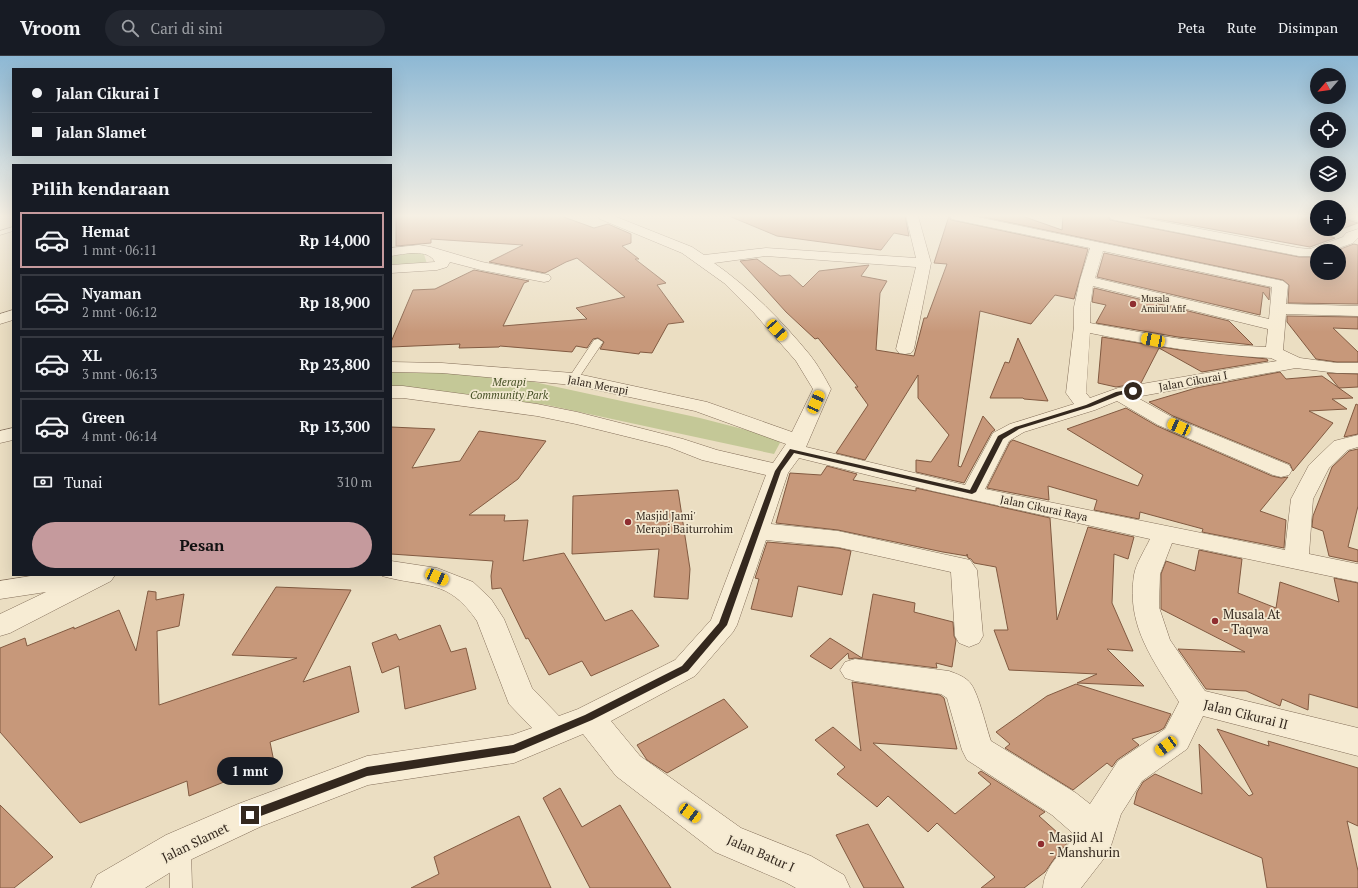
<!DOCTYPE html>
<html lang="id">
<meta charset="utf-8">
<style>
:root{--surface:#171b24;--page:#242831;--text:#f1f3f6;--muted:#9ea1a6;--line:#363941;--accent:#c59a9d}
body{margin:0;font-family:"PT Serif",serif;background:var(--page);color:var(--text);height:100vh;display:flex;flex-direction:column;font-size:15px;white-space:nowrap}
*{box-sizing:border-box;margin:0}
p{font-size:13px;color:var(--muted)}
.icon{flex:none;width:22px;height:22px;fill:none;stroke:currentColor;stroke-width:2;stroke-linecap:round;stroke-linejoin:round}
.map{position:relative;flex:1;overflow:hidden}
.details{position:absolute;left:12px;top:108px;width:380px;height:412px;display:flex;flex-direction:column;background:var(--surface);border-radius:0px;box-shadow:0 4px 16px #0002}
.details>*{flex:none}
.hud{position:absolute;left:12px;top:12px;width:380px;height:88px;border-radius:0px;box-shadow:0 4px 16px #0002;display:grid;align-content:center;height:88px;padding:0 20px;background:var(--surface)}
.needle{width:26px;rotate:242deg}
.tools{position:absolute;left:1310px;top:12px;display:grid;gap:8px}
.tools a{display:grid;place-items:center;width:36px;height:36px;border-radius:50%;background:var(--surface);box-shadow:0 4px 16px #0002;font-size:20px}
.end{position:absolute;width:18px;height:18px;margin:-9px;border:5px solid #34281e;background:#fff;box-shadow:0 0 0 2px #fff}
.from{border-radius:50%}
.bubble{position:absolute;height:28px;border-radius:14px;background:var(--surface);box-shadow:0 4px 16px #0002;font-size:13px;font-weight:700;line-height:28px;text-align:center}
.car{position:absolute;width:12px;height:24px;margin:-12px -6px;border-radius:5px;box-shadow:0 0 3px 1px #0007;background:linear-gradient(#f5c518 24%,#345 0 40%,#f5c518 0 76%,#345 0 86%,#f5c518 0)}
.hud b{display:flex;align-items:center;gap:14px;height:38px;font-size:15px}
.hud b+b{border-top:1px solid var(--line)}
.hud i{width:10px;height:10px;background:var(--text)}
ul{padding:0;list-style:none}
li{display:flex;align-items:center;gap:12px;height:56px;margin:0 8px 6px;padding:0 12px;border:2px solid var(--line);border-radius:0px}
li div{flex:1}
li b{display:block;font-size:15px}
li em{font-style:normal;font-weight:700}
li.selected{border-color:var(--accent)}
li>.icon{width:36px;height:36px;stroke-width:1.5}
h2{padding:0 20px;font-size:18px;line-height:48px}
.pay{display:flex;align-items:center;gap:10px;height:44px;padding:0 20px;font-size:15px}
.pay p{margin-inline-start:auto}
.cta{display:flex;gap:8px;margin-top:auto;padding:8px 20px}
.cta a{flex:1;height:46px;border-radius:24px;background:var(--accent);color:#111;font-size:16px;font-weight:700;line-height:46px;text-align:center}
header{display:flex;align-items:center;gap:24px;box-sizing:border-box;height:56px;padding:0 20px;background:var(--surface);border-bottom:1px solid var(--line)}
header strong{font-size:19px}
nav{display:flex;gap:22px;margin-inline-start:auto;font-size:14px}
.search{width:280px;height:36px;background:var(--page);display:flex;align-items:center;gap:10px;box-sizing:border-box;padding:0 14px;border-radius:22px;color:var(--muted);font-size:15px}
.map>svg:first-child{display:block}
.green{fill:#c4c897}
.building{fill:#c7987a;stroke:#825a41}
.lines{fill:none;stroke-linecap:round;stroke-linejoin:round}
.lane-casing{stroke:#846f5a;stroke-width:1}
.street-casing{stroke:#846f5a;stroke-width:1}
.lane{fill:#f7ecd4;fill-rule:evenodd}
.street{fill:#f7ecd4;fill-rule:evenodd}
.route{fill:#34281e}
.poi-dot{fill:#8f2e30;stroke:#f3e9d1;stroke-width:1.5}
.labels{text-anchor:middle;stroke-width:3.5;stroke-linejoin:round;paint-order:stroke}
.far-poi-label{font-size:9px;fill:#34281e;stroke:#f3e9d1;text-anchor:start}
.street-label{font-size:11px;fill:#34281e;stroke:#f3e9d1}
.park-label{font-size:11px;font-style:italic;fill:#465025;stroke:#f3e9d1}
.poi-label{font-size:11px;fill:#34281e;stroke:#f3e9d1;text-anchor:start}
.near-poi-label{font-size:13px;fill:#34281e;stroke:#f3e9d1;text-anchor:start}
.near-street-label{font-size:13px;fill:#34281e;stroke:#f3e9d1}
</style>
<header>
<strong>Vroom</strong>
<div class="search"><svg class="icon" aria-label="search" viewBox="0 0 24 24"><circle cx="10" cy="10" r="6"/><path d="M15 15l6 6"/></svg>Cari di sini</div>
<nav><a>Peta</a><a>Rute</a><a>Disimpan</a></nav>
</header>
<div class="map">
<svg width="1358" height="832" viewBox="0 0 1358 832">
<rect width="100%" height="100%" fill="#ebdec2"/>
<path class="green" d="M423,195L427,208L391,210V199Z
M391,314L511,321L700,362L782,383L774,398L547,349L407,332H391Z"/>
<path class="building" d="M396,160H561L594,172L608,168L631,178V187L622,190L639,203H635L666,227L657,229L684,266L668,268L652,297L640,296L639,298L600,293L604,286L598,282L593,283L587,292L576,290L572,296L500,290L499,291L459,292L460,288L391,291V286L413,234L435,233L474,214L529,225L524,227L503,270L587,263L576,252L625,241L577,202L566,206L545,217L489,206L523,189L431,183V187L396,190Z
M729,160H905L909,180L894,177L881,194L777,180Z
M949,160L951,164L956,165L1088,193L1074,243L1055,239L1031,268L980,255L958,410L961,411L983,360L995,374L992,376L964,427L916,416V404L931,406L949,379L918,342V319L865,404L836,397L868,349L855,331H858L818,282L815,283L786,256L740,205L757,203L780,220L790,219L803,231L819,215L869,209L861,220L887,225L880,237L876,294L914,300L924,262H927L947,208L934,207Z
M979,160H1022L1062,174L1063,160H1108L1110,164L1115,165L1299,201H1317V217H1339V195H1335L1354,188L1358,189V248L1288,247L1289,229L1283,224Z
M1140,160H1317V173H1339V160H1345L1348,164L1358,167L1325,179L1335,182L1310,191Z
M1104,197L1270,232L1269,244L1263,236L1260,259L1097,221Z
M1094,232L1229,265L1253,289L1178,281L1096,267L1106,249L1092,246Z
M1287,260L1358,261V273L1333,272L1358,296V306H1337L1316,303L1287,266Z
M1102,281L1180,294L1267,303L1268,305L1202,316L1159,292L1141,327L1116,331L1098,327Z
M1018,282L1048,345L1024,343L1023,342H990L1005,306L1009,307Z
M1280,316L1286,323L1322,320L1339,332L1327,317L1358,318V331L1339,332L1353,342L1332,343L1347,353L1309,355L1333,367L1293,415L1290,408L1173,360L1149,346L1196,332Z
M1356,348L1358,349V378L1344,381Z
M1126,352L1157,370L1272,420L1281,422L1288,421L1260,455L1286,464L1284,492L1202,476L1203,473L1140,456L1139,463L1094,454L1097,444L1048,430L1049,444L987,432L1010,386L1013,384L1138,430L1143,419L1067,373Z
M391,371L435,373L412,412L460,405L479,375L546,385L518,423L469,459H505L504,465L528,464L523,505L564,497L605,565L632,554L659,590L591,620L582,605L549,619L528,582L526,583L501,532L492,533L491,520L493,505L391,498Z
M1358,393V450L1348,491L1358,494V506L1329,500L1323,475L1312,471L1313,460L1332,411L1349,395Z
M827,410L857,418L853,424L916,435V432L1050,462L1057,564L1088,471L1134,481L1128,503L1114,498L1112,547L1133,595L1107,593L1144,630L1077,627L1097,618L1009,614L994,574H1008L996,511L974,507L971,503L968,502L967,498V500L943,496L838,474L776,467L790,417L821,419Z
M678,434L690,513L688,543L654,541L659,493L572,498L573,440Z
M767,486L838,492L851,495L842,539L798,530L792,561L751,553L759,523L755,522Z
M1199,494L1242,503L1238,537L1276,552L1280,526L1339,546L1334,522L1358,527V652L1309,638L1308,654L1282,643L1280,650L1246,635L1206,633L1178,593L1245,596L1161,553V518L1166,505L1195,515Z
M276,531L351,534L303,626L350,610L359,656L270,686L274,706L189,740L187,725L80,767L0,676V592L25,582L27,590L74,571V573L119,554L136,595L148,535L156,536V544L184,538L179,570L157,575L159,649L297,602L232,599Z
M873,538L915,547L914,556L953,566L954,580L956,584L952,611L936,607L937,612L855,602L849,603L848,597L831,613L810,600L830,582L862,602Z
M440,569L451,596L466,592L476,633L405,653L399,610L382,617L372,587L396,578L399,584Z
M852,626L940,639L944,642L957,693L873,687L955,758L991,728L978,717L981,715L1045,756L1039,760L1068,786L1054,803L1045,816L1024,832H981L995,821L937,767L928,776L888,740L877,751L837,718L845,711L815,684L833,671L861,695Z
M1076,628L1171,658L1164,672L1159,675L1132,683L1139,689L1117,704L1112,711L1107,707L1073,734L1005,692L1010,688L996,676L1047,640Z
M724,643L748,671L667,717L647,704L637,689Z
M1217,673L1269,690L1268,685L1358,712V770L1347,765L1358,815V832H1267L1262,802L1134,748L1137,736L1143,726L1155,718L1202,738L1199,688L1249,740L1253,738Z
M560,732L582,771L620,749L671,832H590L543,742Z
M0,749L53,801L14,832H0Z
M519,760L551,832H411L439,818L434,801Z
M868,768L904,832H864L836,779Z"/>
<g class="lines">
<g class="lane-casing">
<path id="lane" d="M13,171V175L0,179V175Z
M598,283L603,286L578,323L573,326L569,325L568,323L594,284Z
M180,784L188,787L191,794L192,832H170L169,794L172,787Z"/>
</g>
<g class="street-casing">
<path id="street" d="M598,160H614L692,191L704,199L766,192L916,202L906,160H918L931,207L914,293L911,297L905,298L899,297L896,293L916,211L766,200L714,207C750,232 782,265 810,299C818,309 825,322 831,333L806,391L965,429L993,377L1010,368L1074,348L1066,337L1074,270V251L1080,224L1090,192L956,164L952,163L950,160H973L1283,225L1288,229L1286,248L1358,250V260L1286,258L1283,294L1300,302L1337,307H1358V317H1337L1296,312L1136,341L1172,361L1289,409L1292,414L1289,419L1281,421L1273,419L1158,369L1117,345L1095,354L1024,376L1009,385L985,433L1285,494L1291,443L1309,409L1334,385L1358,379V391L1348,394L1329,412L1313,443L1309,498L1358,508V526L1172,487L1160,518L1159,551L1170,584L1205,635L1358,672V700L1203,660L1187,693L1142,725L1121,758L1109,796L1081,832H1043C1044,810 1063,795 1076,780L1052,759L967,704L962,694L947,642L941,638L855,625L845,622L840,614L845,606L855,603L949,615C957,618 966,621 971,628C979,639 986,671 991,685L1076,737L1090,748L1118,705L1165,673L1179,646C1154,605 1126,571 1134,519C1136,507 1145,494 1150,483L933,435L799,402L788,417L771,468L838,475L970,504L977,514L983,580L979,587L969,591L959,587L955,580L951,516L838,491L766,484L737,569L733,576L695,620L611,665L640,700L741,772L811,800L844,819L850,832H796L785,826L715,796L616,720L583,678L514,707L368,729L262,770L192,803L145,832H91L97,819L166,779L238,748L367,700L512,679L532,672L509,648L477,565C448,522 425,532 382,520L381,519H391V505L437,512L473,526L491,543L504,563L532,632L559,660L578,653L675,604L711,564L766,419L702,404L669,391L576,368L537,360L403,342H391V330H403L537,348L577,356L683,383L717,394L773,407L786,388L695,355L573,329L442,317L391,316V306L442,307L573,317L707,346L792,376L813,333L796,305L754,257L724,227L682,197L600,163ZM1103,195L1272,231L1269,263L1095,222ZM1093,230L1268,273L1266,291C1206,289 1149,278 1090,267V251ZM1090,277C1151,289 1208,299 1271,302L1277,305L1118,332L1090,342L1086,337Z
M1109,160H1133L1299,192L1310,193L1343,181L1346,177L1358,173V182L1353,187L1330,195H1317L1316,200H1299L1115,164L1111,163Z
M1346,160H1358V165L1348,163Z
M419,189L431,191L482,206L544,218L549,219L551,222L549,225L544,226L481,214L450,206L447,211L437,214L391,217V209L435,206C428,192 404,198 391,200V192Z
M13,254V264L0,268V258Z
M13,372V384L0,387V375Z
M37,519H115L111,525L10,577L0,580V558L46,536L0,543V525Z"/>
</g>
<use href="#lane" class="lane"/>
<use href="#street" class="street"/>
</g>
<linearGradient id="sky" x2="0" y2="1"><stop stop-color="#8db8d4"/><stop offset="0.58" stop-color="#f6f0e4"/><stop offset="1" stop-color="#f6f0e4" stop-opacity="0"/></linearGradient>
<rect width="1358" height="276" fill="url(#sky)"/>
<path class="route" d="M1133,333L1135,334V336L1120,339L1090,351L1019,373L1003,383L976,436L972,438L794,397L781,415L727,569L688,615L592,664L514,697L367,720L250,764L246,763L244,759L246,756L367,711L513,689L585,659L682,610L719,567L775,415L790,393L970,434L998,380L1015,371L1086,349L1116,336Z"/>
<g class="poi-dot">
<circle cx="1133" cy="248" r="4"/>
<circle cx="628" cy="466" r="4"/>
<circle cx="1215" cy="565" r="4"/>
<circle cx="1041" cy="788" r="4"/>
</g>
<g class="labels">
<g class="far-poi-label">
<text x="1141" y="246">Musala<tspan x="1141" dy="10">Amirul Afif</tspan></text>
</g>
<g class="street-label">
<text transform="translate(1193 325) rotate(-10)" y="4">Jalan Cikurai I</text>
<text transform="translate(598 329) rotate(11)" y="4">Jalan Merapi</text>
<text transform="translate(1044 452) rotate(12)" y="4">Jalan Cikurai Raya</text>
</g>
<g class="park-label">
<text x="509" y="330">Merapi<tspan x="509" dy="13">Community Park</tspan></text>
</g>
<g class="poi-label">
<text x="636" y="464">Masjid Jami'<tspan x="636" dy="13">Merapi Baiturrohim</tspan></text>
</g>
<g class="near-poi-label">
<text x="1223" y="563">Musala At<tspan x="1223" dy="15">- Taqwa</tspan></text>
<text x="1049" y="786">Masjid Al<tspan x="1049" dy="15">- Manshurin</tspan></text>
</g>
<g class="near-street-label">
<text transform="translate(1246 658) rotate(14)" y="5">Jalan Cikurai II</text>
<text transform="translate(195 786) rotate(-26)" y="5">Jalan Slamet</text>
<text transform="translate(761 797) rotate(24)" y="5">Jalan Batur I</text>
</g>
</g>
</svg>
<div class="tools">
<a><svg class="needle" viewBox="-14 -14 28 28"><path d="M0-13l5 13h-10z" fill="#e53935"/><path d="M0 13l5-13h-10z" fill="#9ea1a6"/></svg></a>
<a><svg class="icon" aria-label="locate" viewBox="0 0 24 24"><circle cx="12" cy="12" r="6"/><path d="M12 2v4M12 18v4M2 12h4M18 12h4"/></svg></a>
<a><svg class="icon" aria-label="layers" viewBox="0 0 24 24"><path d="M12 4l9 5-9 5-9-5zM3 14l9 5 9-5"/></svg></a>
<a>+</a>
<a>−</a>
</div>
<i class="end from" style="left:1133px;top:335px"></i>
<i class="end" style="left:250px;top:759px"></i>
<div class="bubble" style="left:217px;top:701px;width:66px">1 mnt</div>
<i class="car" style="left:777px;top:274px;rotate:138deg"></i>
<i class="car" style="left:1153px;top:284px;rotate:281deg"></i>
<i class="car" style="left:816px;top:346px;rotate:24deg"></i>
<i class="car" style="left:1179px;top:371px;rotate:294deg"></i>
<i class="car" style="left:437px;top:521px;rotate:114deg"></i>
<i class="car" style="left:1166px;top:690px;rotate:234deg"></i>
<i class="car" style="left:690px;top:757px;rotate:126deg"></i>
<div class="hud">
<b><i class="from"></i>Jalan Cikurai I</b>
<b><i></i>Jalan Slamet</b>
</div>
<section class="details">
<h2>Pilih kendaraan</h2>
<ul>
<li class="selected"><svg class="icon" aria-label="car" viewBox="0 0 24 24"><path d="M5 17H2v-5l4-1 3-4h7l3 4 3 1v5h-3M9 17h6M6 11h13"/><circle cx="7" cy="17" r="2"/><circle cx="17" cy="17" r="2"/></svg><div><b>Hemat</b><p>1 mnt · 06:11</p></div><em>Rp 14,000</em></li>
<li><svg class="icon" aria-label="car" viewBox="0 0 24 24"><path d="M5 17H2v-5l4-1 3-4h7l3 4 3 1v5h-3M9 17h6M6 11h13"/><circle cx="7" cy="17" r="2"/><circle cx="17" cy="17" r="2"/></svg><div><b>Nyaman</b><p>2 mnt · 06:12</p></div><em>Rp 18,900</em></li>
<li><svg class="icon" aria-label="car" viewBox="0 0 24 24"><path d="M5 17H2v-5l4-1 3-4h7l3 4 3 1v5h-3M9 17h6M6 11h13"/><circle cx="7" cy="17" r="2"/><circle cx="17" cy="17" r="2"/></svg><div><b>XL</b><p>3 mnt · 06:13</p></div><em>Rp 23,800</em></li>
<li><svg class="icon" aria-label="car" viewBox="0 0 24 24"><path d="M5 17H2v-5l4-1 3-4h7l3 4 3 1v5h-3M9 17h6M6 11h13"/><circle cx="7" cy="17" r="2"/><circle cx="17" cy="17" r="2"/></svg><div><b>Green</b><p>4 mnt · 06:14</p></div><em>Rp 13,300</em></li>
</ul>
<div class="pay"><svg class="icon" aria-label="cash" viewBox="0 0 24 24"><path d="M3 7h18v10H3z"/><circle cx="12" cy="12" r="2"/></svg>Tunai<p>310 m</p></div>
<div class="cta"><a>Pesan</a></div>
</section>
</div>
